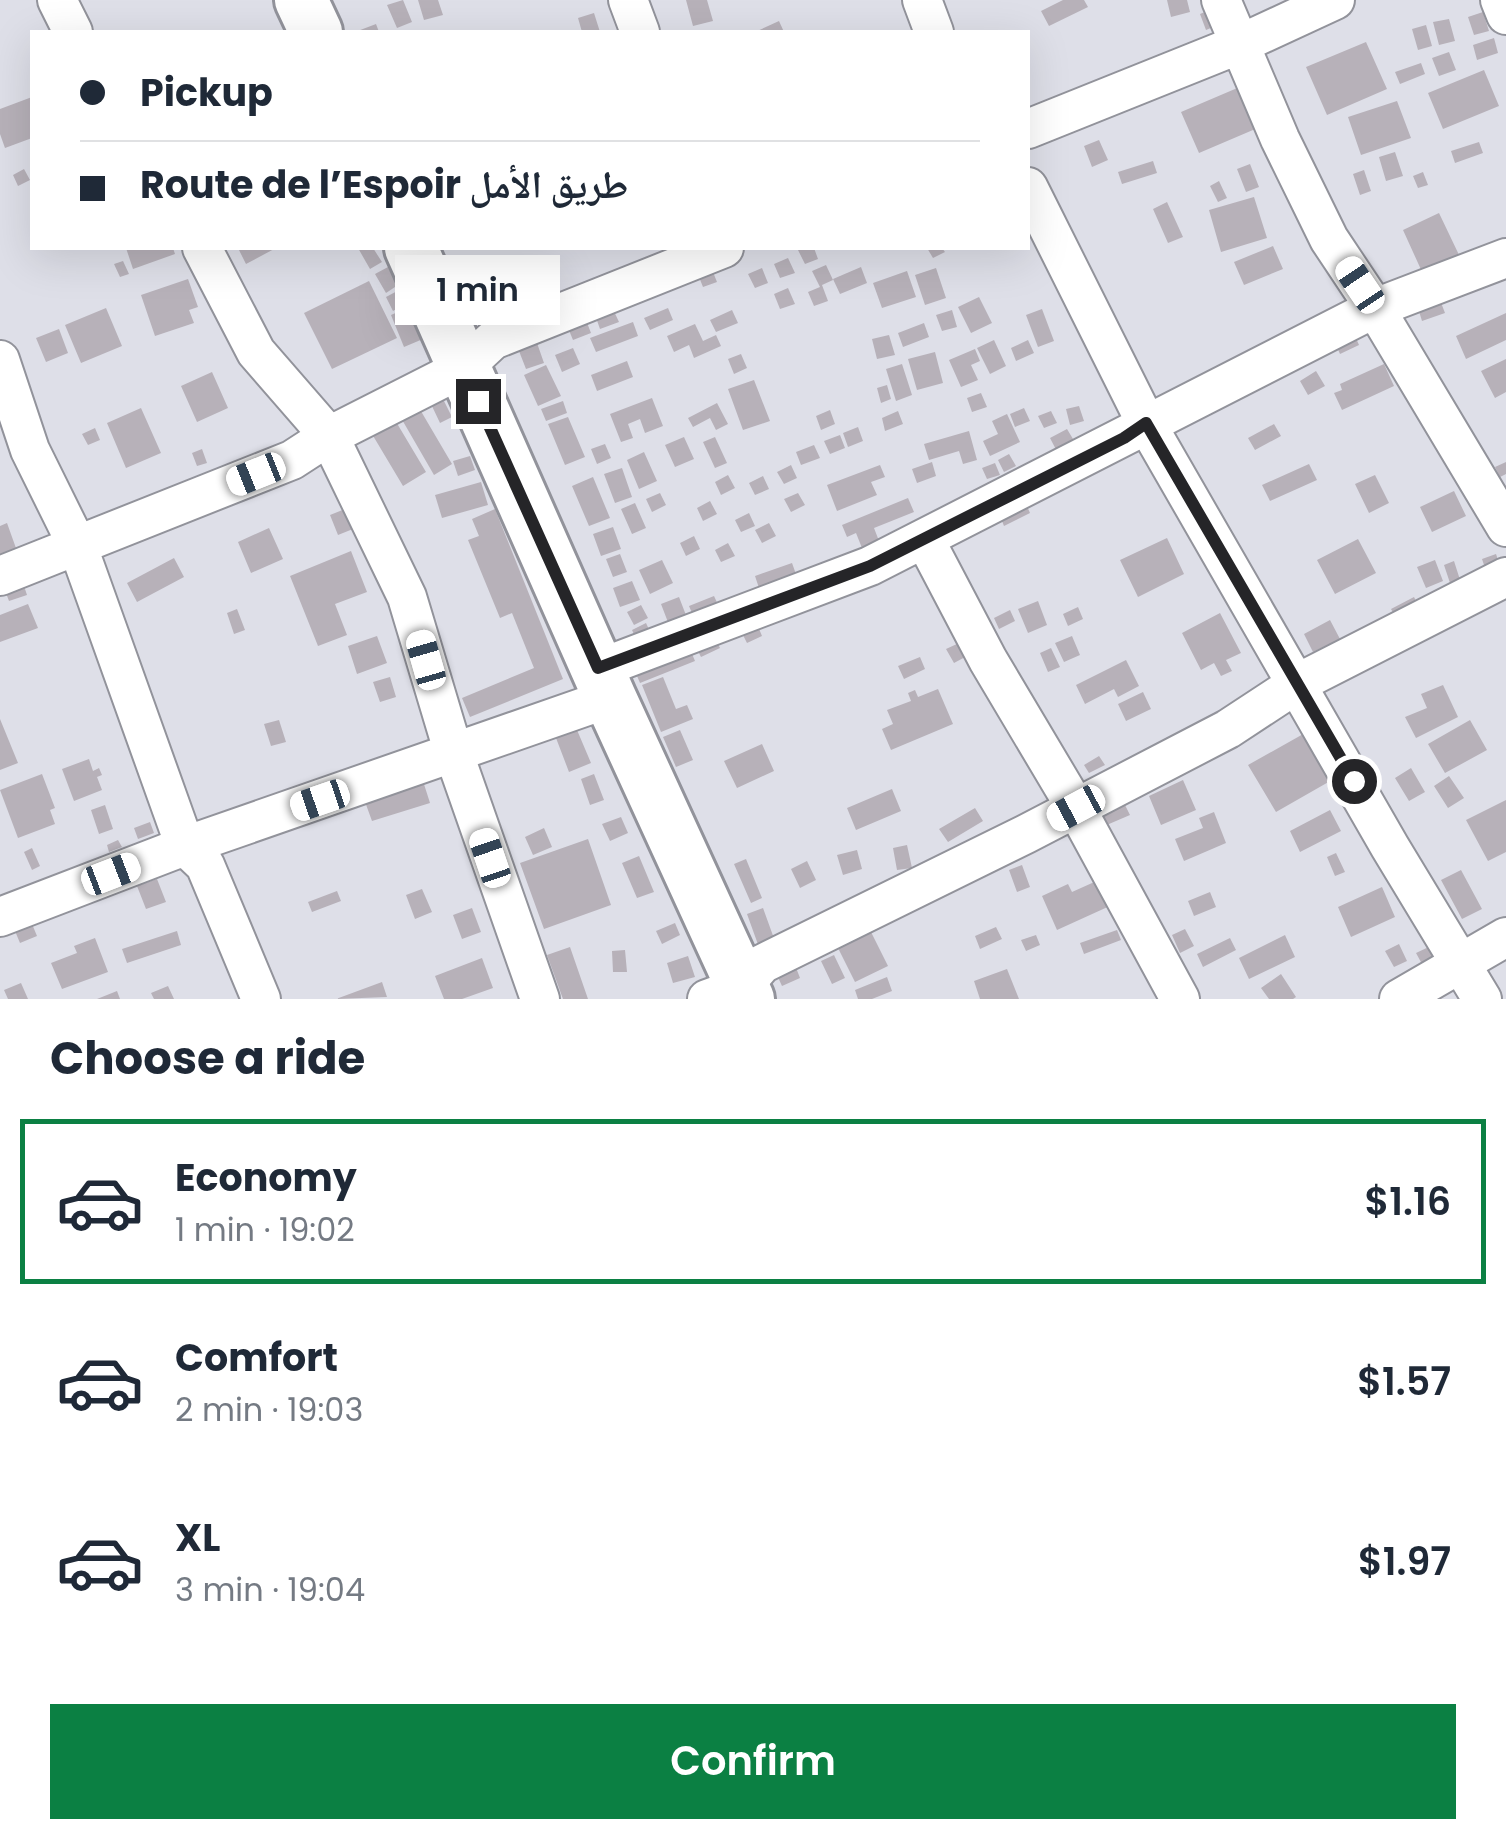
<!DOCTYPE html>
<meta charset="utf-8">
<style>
:root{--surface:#fff;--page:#f2f2f3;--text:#1f2937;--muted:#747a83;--line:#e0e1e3;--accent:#0b8043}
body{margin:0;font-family:Poppins,"Noto Naskh Arabic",sans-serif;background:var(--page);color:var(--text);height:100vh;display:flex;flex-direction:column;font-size:38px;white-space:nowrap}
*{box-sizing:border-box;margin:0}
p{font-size:32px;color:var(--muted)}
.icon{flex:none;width:55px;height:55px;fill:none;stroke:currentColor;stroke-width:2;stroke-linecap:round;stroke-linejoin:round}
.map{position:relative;height:999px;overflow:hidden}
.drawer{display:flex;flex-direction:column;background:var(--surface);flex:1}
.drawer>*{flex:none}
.hud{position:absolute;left:30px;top:30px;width:1000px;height:220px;border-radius:0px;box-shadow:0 10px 40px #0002;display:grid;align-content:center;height:220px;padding:0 50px;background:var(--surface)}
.end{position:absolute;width:45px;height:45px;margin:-22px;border:12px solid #252528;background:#fff;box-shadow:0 0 0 5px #fff}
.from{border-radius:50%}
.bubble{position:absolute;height:70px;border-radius:0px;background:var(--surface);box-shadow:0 10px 40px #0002;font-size:32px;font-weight:600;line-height:70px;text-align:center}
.car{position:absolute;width:30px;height:60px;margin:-30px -15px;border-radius:12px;box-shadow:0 0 8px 2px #0007;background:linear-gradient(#fff 24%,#345 0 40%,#fff 0 76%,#345 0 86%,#fff 0)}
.hud b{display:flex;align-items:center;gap:35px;height:95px;font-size:38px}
.hud b+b{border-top:2px solid var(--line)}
.hud i{width:25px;height:25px;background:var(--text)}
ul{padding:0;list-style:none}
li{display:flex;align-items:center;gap:30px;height:165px;margin:0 20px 15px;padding:0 30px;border:5px solid transparent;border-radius:0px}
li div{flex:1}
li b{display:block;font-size:38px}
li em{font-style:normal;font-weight:600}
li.current{border-color:var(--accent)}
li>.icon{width:90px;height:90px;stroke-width:1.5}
h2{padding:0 50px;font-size:45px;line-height:120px}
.primary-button{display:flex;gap:20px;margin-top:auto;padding:20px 50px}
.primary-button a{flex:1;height:115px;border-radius:0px;background:var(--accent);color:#fff;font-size:40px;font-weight:600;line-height:115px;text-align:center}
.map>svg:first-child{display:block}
.building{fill:#b7b1b9}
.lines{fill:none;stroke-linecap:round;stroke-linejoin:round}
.minor-casing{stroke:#92939b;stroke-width:42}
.highway-casing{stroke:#92939b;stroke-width:58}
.minor{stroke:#fff;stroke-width:38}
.highway{stroke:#fff;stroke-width:52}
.route{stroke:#252528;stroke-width:12}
</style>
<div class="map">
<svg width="1506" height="999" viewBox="0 0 1506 999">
<rect width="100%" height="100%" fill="#dedfe8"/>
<path class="building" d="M403,0L412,22L397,28L387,5Z
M418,0H438L443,15L424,20Z
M686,0H707L713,21L693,26Z
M1063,0H1084L1088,7L1049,26L1041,11Z
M1167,0H1187L1190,12L1171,17Z
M1212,9L1218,25L1206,30L1200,14Z
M1483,12L1489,31L1474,35L1468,17Z
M594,13L600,32H582L578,18Z
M1449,19L1455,41L1439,45L1433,22Z
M779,21L784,32H755Z
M376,24L379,32H355Z
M1426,25L1432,46L1418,50L1412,29Z
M1494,38L1498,53L1477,60L1473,45Z
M1366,42L1387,89L1327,115L1306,67Z
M1449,52L1456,70L1439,76L1432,58Z
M1421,63L1425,74L1400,84L1395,72Z
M1484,70L1499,106L1443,129L1428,93Z
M1242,86L1260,127L1199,153L1181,112Z
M32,97V138L5,148L0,134V109Z
M1397,101L1411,138L1361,155L1348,117Z
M1099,140L1108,160L1092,167L1084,146Z
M1479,142L1483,153L1455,163L1451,151Z
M1395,152L1403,176L1386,181L1379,157Z
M1153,161L1157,173L1122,184L1118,172Z
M1250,164L1259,187L1246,192L1237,169Z
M24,169L30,180L18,186L13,175Z
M1364,170L1371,191L1360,195L1353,174Z
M1423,172L1428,185L1418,188L1413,176Z
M1219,181L1227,198L1218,202L1210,186Z
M1254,197L1267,238L1221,252L1209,210Z
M1167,202L1183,237L1168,243L1153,209Z
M1439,213L1460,257L1423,274L1403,230Z
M1273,246L1283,269L1244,285L1234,262Z
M126,248H173L175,254L133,269Z
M244,248H276L246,264L239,250Z
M358,248H373L382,262L370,269Z
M804,248H814L818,259L805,264L798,250Z
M927,248H942L945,252L933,258Z
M788,258L795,273L780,278L774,264Z
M123,261L129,274L120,277L114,264Z
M826,265L833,280L822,285L828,301L814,306L808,292L820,287L812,271Z
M388,267L398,285L386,293L375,274Z
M711,267L717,282L703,287L697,272Z
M861,267L867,283L840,294L833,279Z
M762,268L768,283L755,288L748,274Z
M936,268L946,298L925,305L915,275Z
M907,271L916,297L882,308L873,283Z
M188,279L198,307L189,310L194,323L155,336L141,295Z
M369,281L397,338L332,369L304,313Z
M506,287L514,304L491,315L483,298Z
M788,288L795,304L780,309L774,294Z
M401,289L409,302L393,311L386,297Z
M979,297L992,323L971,333L958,307Z
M1440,300L1445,313L1422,321L1418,308Z
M416,304L430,336L404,347L391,315Z
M611,305L619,322L600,329L594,312Z
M106,308L122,346L81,363L65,325Z
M668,308L673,320L650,330L644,318Z
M1042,309L1054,341L1038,347L1026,315Z
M732,310L738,323L716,332L710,320Z
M952,310L957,327L942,331L936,315Z
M1506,313V340L1466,359L1456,336Z
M584,315L591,333L573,340L566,323Z
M633,322L638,336L596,352L590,338Z
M924,323L929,337L903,347L898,333Z
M535,324L541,342L537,343L544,363L526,369L519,351L511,354L504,336Z
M695,324L703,341L716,335L721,346L694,358L689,345L674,352L667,336Z
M1351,327L1359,345L1340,354L1332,336Z
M59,329L68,353L46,362L36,338Z
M889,335L895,355L877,359L872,339Z
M994,340L1006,366L990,374L977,348Z
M1028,340L1034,353L1016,361L1011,348Z
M573,348L580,364L562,372L555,355Z
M975,349L980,361L971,365L978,380L961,387L949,360Z
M935,352L943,383L917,390L908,359Z
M741,354L747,368L734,374L728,359Z
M1506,359V392L1495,398L1481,371Z
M627,361L633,377L597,391L591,375Z
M902,364L912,395L896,401L886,369Z
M1384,364L1394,386L1342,410L1334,393L1342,390L1340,384Z
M546,365L561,396L538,406L524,375Z
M1316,371L1325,386L1308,395L1300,381Z
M212,372L228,408L197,422L181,386Z
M754,380L770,421L743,430L728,389Z
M887,385L891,399L881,403L877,388Z
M437,387L452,417L440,423L431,404Z
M981,393L987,407L972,412L967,398Z
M652,398L663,426L645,433L640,419L628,424L633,438L621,442L610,414Z
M415,401L452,464L434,475L397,411Z
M563,401L567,413L546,421L541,409Z
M717,403L728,424L716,430L710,418L693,427L688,418Z
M1079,406L1084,421L1070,425L1066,409Z
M141,408L161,453L126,468L107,423Z
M1024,408L1030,421L1015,427L1010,414Z
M389,410L426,472L403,486L366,424Z
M830,410L835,424L821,430L816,416Z
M898,411L903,424L885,431L882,418Z
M1051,411L1057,423L1044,428L1038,416Z
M1007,414L1020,442L990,456L983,441L998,434L992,421Z
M568,417L585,457L565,465L548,424Z
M1274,424L1281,436L1255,450L1248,438Z
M858,427L863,441L848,447L843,433Z
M95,428L100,440L88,445L82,434Z
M1067,429L1082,454L1063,463L1050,438Z
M969,431L977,460L963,464L959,451L929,460L924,444Z
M840,435L845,448L830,454L824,441Z
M684,437L694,459L675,467L665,445Z
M715,437L727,463L715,468L703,442Z
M605,444L611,458L597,464L591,449Z
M814,445L820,458L801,465L796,452Z
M202,449L207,463L197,466L192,453Z
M644,452L657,481L639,489L627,460Z
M1009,454L1016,466L1004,472L998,460Z
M470,456L475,470L458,476L453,461Z
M932,462L936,476L917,483L912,469Z
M1506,462V474L1500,477L1495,467Z
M995,463L1000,475L987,479L982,468Z
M1309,464L1317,480L1270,501L1262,485Z
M791,465L797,478L784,484L777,472Z
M880,465L885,477L871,482L877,495L837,511L827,485Z
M622,468L632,497L615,503L604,474Z
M728,475L735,488L721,495L715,482Z
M1375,475L1389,503L1369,513L1355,484Z
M763,476L769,489L755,495L749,483Z
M593,477L610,518L589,526L572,486Z
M481,482L488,505L442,518L435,495Z
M1454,491L1466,516L1432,532L1420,507Z
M660,493L666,505L652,512L646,499Z
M798,493L805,505L791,512L784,499Z
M908,498L914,512L874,528L879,541L862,548L856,533L847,537L842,525Z
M710,501L717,514L703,521L697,508Z
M635,503L646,528L632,534L621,509Z
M1026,504L1030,513L1004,526L1000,516Z
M350,507L358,527L338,535L330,515Z
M495,509L563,679L470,717L462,698L534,668L512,613L500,618L468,540L479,536L472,519Z
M749,513L755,526L741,532L735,520Z
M7,523L17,551L0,556V526Z
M769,523L776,536L762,543L755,530Z
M613,527L621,549L601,556L593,534Z
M269,528L283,559L251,573L238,542Z
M694,536L700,549L686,556L680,543Z
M1167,538L1184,574L1138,597L1120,560Z
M1358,539L1376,573L1335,594L1317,560Z
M728,543L735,556L721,562L715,550Z
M351,551L367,592L335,604L347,635L318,646L290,576Z
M620,554L627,572L613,577L606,559Z
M1496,554L1501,569L1487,574L1482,559Z
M174,558L184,577L137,602L127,583Z
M662,560L673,583L650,594L639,570Z
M1435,560L1443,581L1426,588L1417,567Z
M1454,561L1461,583L1451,586L1444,565Z
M792,563L797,577L760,591L755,576Z
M20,574L27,595L9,601L1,580Z
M632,581L640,600L620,607L613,588Z
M714,596L720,609L695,620L689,606Z
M679,597L689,623L671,630L661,604Z
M1414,597L1420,609L1397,620L1391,609Z
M1038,601L1047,625L1028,633L1018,609Z
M28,604L38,628L0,642V615Z
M641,605L648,618L634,625L627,612Z
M1078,607L1083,619L1068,626L1063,614Z
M237,609L245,630L234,634L227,613Z
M1010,610L1015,621L999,629L994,618Z
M1220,613L1241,653L1226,660L1232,671L1221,676L1214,663L1201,670L1182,633Z
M1330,620L1340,639L1313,652L1304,634Z
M646,623L652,636L638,643L632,630Z
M757,624L762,636L747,643L741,631Z
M713,634L720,648L701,657L694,643Z
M377,636L387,663L357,674L348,646Z
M1072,636L1080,655L1064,662L1055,643Z
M687,642L695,661L640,683L632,664Z
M959,643L967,656L954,663L946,649Z
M1051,648L1060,667L1048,672L1040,653Z
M920,657L925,669L904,679L898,666Z
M1126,660L1139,686L1118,697L1114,689L1085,704L1076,685Z
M390,677L396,697L380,702L373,682Z
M663,677L676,709L687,705L693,719L661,732L642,685Z
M1443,685L1458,717L1416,738L1405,717L1427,708L1421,694Z
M938,689L953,724L891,750L882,729L893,724L887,710L911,701L908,693L915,690L918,697Z
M1143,692L1151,709L1126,721L1118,704Z
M0,719L18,763L0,770Z
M279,720L286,742L271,746L264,724Z
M1470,720L1487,750L1445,773L1428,744Z
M577,730L591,763L569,772L556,738Z
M680,730L693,760L676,767L663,737Z
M1305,733L1332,780L1276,812L1248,765Z
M762,744L774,771L737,788L724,761Z
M1099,756L1105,765L1089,773L1084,765Z
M89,759L93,771L99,768L102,775L97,777L102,790L74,801L62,769Z
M1411,768L1425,792L1409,801L1395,778Z
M42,774L55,808L50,810L55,824L18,838L0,790Z
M594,774L604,800L590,805L581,779Z
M1449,776L1464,798L1448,808L1434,786Z
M1183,780L1196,810L1161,825L1149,796Z
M423,781L430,803L372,821L364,799Z
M892,789L901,811L856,830L847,808Z
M1506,800V852L1488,861L1466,820Z
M1123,801L1130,815L1102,827L1096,813Z
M105,805L113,829L99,834L91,810Z
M975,808L983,821L948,842L939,829Z
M1330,810L1341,831L1300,852L1290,831Z
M1214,812L1226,843L1184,861L1175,839L1203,828L1199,818Z
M621,817L628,833L610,841L602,824Z
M150,822L154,833L138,839L134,828Z
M544,828L552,847L533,855L525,837Z
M588,839L611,905L544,929L520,863Z
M118,840L122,847L109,852L107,845Z
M907,845L912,868L897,870L893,848Z
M32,848L40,866L32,870L24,852Z
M857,850L862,869L843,875L837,855Z
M1336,853L1345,872L1335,876L1327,857Z
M639,856L654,892L637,898L622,863Z
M746,859L762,898L751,903L734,864Z
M807,861L816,880L800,888L791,869Z
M1022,865L1030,887L1017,892L1009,870Z
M1461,870L1482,909L1462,919L1441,880Z
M157,879L166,902L146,909L137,886Z
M1101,879L1112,905L1057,930L1042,896L1068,884L1072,892Z
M1382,887L1395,917L1351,937L1338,907Z
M422,889L432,912L415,919L406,895Z
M337,891L341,901L312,912L308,902Z
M1210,892L1216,907L1194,916L1188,901Z
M472,908L481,932L462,939L453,915Z
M763,908L776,944L760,950L747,914Z
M675,923L680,935L662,944L656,931Z
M32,924L37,936L20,943L15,931Z
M996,927L1002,939L980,949L975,936Z
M1185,929L1194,946L1180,953L1172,935Z
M870,930L888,966L855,982L837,946Z
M1117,930L1121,940L1084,954L1080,943Z
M177,931L181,945L127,963L122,949Z
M1036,935L1040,945L1026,951L1021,940Z
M1285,935L1295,957L1249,979L1239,958Z
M95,938L108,972L62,989L51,963L77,953L74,946Z
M1230,938L1236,950L1203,967L1197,954Z
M1399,944L1407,961L1394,967L1385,951Z
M1435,944L1440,956L1422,964L1416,953Z
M570,947L588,999H563L547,955Z
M625,950L627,972H613L612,951Z
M834,955L845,978L832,984L821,961Z
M688,956L695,977L673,983L667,963Z
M482,958L493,988L462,999H444L435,976Z
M795,965L800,978L782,986L776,973Z
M1007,969L1019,999H980L974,981Z
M1281,974L1296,997L1293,999H1269L1261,988Z
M887,977L892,991L872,999H858L855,990Z
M382,982L387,997L336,999Z
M21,983L28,999H8L4,990Z
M168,986L174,999H154L151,993Z
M117,991L120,999H97Z"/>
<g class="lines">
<g class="minor-casing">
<path id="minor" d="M57,0L73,32
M628,0L640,32
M922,0L934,32
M1221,0L1280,139L1329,239L1375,308L1506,527
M1500,0L1506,15
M1028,129L1240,44L1335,0
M1028,187L1146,423L1390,847L1482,999
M202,248L256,352L329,436L407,597L454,754L540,999
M0,360L30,450L78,547L185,846L205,865L261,999
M925,540L988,660L1076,808L1180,999
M0,576L292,460L329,436L463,368L493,340L724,248
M598,669L870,566L1375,308L1506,258
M0,917L185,846L610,698
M707,999L743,986L762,964L1026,834L1228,729L1298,683L1506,577
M1399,999L1506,937"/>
</g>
<g class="highway-casing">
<path id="highway" d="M301,0L316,32
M411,248L610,698L748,999"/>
</g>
<use href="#minor" class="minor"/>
<use href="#highway" class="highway"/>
</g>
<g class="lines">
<path class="route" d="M478,401L598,668L870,566L1124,438L1146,423L1354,781"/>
</g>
</svg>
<i class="end from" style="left:1354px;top:781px"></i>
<i class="end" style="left:478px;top:401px"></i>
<div class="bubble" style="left:395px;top:255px;width:165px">1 min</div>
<i class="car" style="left:1360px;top:285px;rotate:326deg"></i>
<i class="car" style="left:256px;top:474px;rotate:248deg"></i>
<i class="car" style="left:426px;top:660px;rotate:344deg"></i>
<i class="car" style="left:320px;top:800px;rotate:251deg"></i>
<i class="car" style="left:1076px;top:808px;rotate:242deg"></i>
<i class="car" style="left:490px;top:858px;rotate:341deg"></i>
<i class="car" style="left:111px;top:874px;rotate:69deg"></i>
<div class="hud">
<b><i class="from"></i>Pickup</b>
<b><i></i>Route de l’Espoir طريق الأمل</b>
</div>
</div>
<section class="drawer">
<h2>Choose a ride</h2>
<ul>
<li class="current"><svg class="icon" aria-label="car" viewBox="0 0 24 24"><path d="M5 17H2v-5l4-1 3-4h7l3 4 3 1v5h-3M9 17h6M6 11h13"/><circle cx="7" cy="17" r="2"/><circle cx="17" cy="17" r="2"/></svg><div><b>Economy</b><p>1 min · 19:02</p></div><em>$1.16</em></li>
<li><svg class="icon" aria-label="car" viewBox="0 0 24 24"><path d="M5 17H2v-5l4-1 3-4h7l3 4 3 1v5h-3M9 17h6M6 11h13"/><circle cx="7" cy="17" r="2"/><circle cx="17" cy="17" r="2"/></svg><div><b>Comfort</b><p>2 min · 19:03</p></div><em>$1.57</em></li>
<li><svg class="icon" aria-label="car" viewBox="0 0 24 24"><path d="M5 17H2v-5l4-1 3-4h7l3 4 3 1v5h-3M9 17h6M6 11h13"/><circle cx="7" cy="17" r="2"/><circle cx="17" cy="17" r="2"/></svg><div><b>XL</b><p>3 min · 19:04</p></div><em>$1.97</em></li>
</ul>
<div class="primary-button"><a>Confirm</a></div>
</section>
